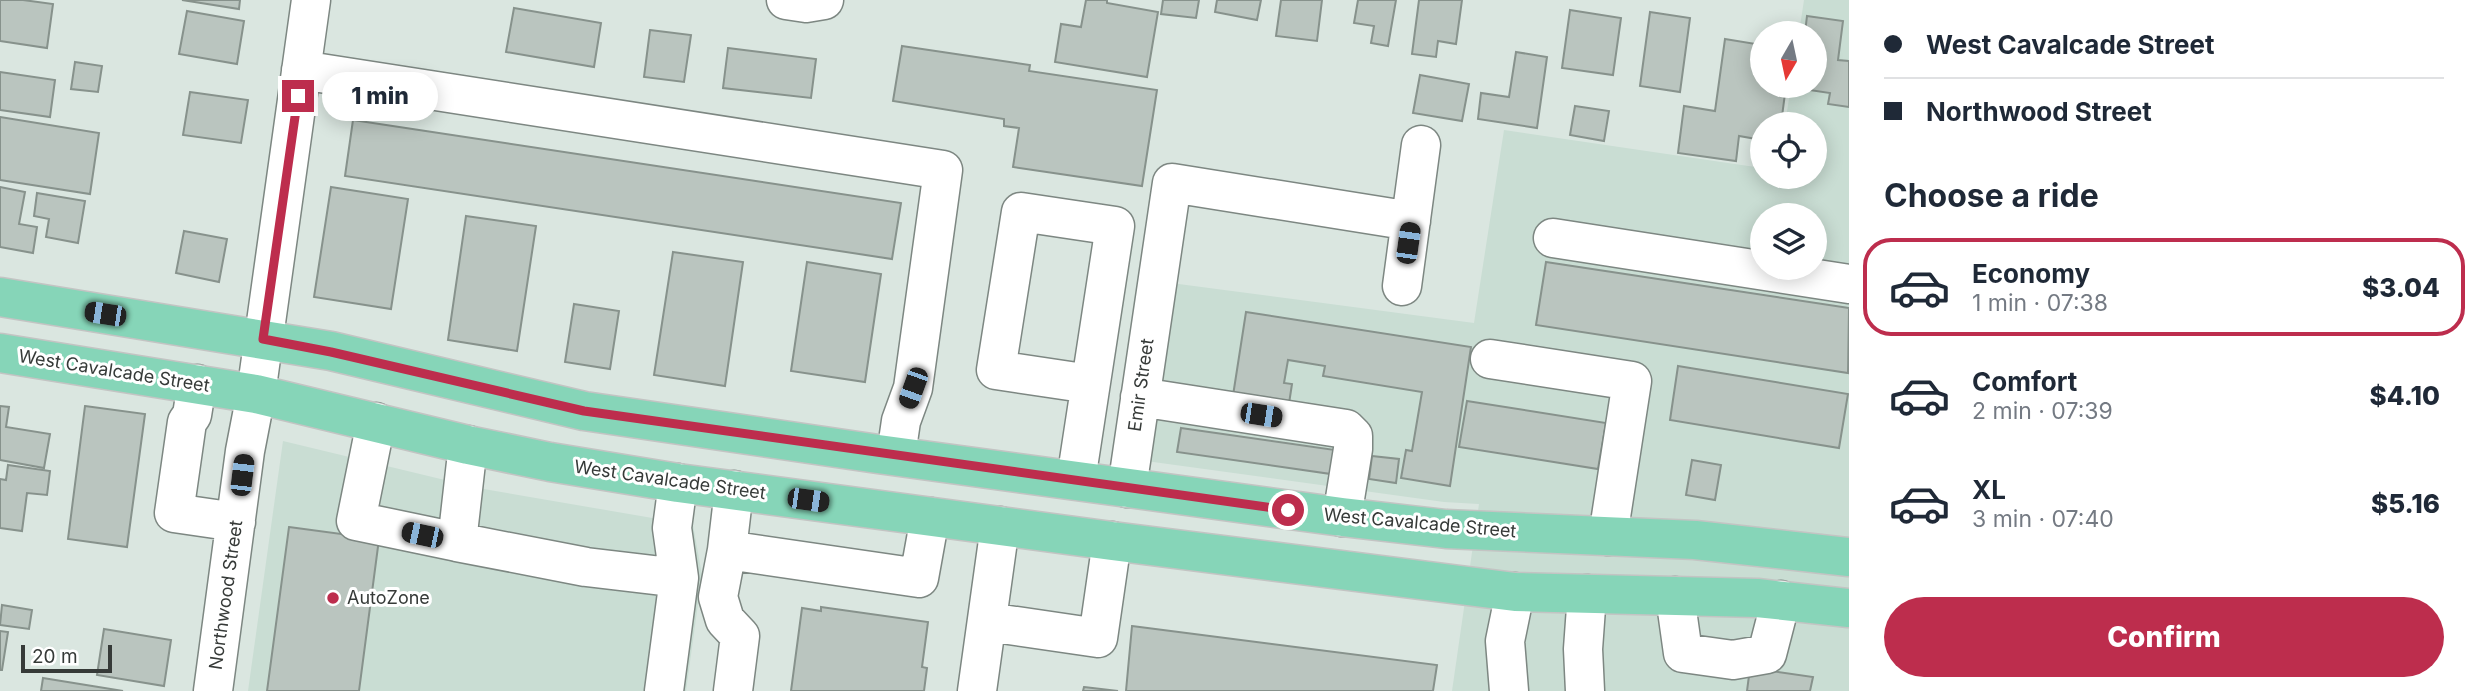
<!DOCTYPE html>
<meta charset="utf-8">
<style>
:root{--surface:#fff;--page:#f2f2f3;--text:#1f2937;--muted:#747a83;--line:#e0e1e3;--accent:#bd2d4d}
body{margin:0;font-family:Inter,sans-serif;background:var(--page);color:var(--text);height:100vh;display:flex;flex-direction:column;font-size:26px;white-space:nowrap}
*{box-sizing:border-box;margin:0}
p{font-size:23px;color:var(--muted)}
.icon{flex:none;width:38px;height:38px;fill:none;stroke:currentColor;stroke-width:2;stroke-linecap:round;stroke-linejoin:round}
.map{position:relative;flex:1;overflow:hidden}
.sheet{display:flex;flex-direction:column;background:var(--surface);width:630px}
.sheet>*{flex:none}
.banner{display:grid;align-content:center;height:154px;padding:0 35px;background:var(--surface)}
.needle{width:46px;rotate:189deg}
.buttons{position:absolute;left:1750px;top:21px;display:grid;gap:14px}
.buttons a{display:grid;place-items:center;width:77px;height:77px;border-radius:50%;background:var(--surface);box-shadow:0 4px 18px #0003;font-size:35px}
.scale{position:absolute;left:21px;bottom:18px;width:91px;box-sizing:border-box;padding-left:7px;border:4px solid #363a38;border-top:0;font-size:19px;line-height:24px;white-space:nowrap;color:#363a38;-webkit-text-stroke:5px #fff;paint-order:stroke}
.end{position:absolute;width:32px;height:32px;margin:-16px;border:9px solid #bd2d4d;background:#fff;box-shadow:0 0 0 4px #fff}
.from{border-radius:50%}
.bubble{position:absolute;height:49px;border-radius:24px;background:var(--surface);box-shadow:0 4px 18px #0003;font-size:23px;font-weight:800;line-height:49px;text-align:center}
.car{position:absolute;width:21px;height:42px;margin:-21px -10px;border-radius:9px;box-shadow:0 0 5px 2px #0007;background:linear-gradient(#222 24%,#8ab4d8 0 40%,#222 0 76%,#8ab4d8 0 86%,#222 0)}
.banner b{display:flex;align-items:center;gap:24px;height:66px;font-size:26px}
.banner b+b{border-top:2px solid var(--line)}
.banner i{width:18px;height:18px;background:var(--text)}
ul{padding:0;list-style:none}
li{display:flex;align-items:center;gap:21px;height:98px;margin:0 14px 10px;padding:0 21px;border:4px solid transparent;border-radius:28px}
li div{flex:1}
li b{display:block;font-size:26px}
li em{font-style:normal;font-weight:800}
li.active{border-color:var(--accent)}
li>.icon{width:63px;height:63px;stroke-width:1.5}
h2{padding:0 35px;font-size:32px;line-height:84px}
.primary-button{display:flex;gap:14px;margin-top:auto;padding:14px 35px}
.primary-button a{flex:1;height:80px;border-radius:42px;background:var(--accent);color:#fff;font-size:28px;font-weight:800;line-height:80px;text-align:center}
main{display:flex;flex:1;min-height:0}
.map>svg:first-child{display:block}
.built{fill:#c9ddd3;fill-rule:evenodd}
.building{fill:#bac5bf;stroke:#87928c;stroke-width:2}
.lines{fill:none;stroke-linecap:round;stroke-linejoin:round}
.minor-casing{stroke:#7d8782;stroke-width:41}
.major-casing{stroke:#c3c4c3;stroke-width:41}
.minor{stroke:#fff;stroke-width:38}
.major{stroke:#86d5b8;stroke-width:38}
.route{stroke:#bd2d4d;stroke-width:9}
.poi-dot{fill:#bd2d4d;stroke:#fff;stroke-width:2.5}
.labels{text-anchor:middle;stroke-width:6;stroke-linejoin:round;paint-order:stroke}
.street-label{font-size:18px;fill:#363a38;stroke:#fff}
.poi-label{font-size:18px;fill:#363a38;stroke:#fff;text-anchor:start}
</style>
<main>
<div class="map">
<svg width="1849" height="691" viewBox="0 0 1849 691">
<rect width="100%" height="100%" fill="#dae6e0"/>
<path class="built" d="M1804,0H1849V691H1452L1479,504L1444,502L1146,461L1171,283L1474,323L1504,130L1762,168V177H1815V124H1785L1791,86H1815V33H1799ZM1762,215H1815V268H1762Z
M283,441L478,488L693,525L702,575L686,691H248Z"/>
<path class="building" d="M0,0H23L53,4L47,48L0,41Z
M182,0H240L239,9Z
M1086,0H1107V3L1158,12L1147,77L1055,62L1061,24L1081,27Z
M1163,0H1199L1196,18L1161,14Z
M1217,0H1261L1257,20L1215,12Z
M1281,0H1322L1317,41L1276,36Z
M1358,0H1396L1388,46L1371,43L1374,26L1354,23Z
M1419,0H1462L1456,44L1438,41L1436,57L1412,54Z
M514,8L601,23L594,67L506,52Z
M1570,10L1621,18L1613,75L1562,68Z
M187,11L244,21L237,64L179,54Z
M1650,12L1690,18L1680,92L1640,86Z
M1807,16L1843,21L1838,60L1849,61V107L1828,104L1830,93L1796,88L1797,86H1815V33H1805Z
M650,30L691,35L684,82L644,77Z
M1725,39L1762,45V86H1786L1781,124H1762V140L1739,136L1736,161L1678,153L1684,106L1715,111Z
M902,46L1030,65L1029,71L1157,90L1142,186L1013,167L1019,128L1004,126V119L893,101Z
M728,48L816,59L811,98L723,88Z
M1516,52L1547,57L1537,128L1478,119L1481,93L1509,97Z
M75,62L102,66L98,92L71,89Z
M0,72L55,80L50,117L0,110Z
M1420,75L1469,84L1462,121L1413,113Z
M190,92L248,100L241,143L183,135Z
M1575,106L1609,111L1604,141L1570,135Z
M0,117L99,133L90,194L0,180Z
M353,120L901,203L892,259L345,176Z
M0,187L25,192L19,224L37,227L33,253L0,247Z
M331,187L408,199L391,309L314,297Z
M37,193L85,201L78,243L46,237L49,219L34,216Z
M466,216L536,226L517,351L448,340Z
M184,231L227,239L219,282L176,273Z
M673,252L743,262L725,386L654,375Z
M807,262L881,274L865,382L791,371Z
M1546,262L1849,308L1848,373L1536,325Z
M574,304L619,311L610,369L565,362Z
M1246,312L1471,347L1450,486L1401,478L1406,450L1412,451L1422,392L1323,376L1325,366L1288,360L1284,383L1292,384L1288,410L1232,402Z
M1678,366L1848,394L1839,448L1670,420Z
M1467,401L1606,423L1598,469L1459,447Z
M0,406L9,407L6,427L50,434L44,468L0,460Z
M85,406L145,414L127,547L68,539Z
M1181,428L1335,450L1331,474L1177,452Z
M1372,456L1399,459L1396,483L1369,479Z
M1692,460L1721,465L1715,500L1686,495Z
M8,465L50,471L47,495L27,493L22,531L0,528V479L6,480Z
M289,527L379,539L359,691H267Z
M2,605L32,610L29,629L0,625Z
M821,607L928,622L922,667L927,668L924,691H791L802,608L821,611Z
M1132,626L1437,665L1433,691H1126Z
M104,629L171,640L164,686L97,675Z
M0,631L8,632L2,670H0Z
M1750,668L1813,677L1810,691H1747Z
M43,678L123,691H41Z
M1084,687L1118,691H1083Z"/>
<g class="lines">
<g class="minor-casing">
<path id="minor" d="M786,0L806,3L824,0
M301,70L943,170L913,388L901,421L896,455
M1553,238L1849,284
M1402,286L1421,145
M1490,359L1632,381L1608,536
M197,384L192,415L187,422L174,513L236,522
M1140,397L1346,429L1353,436V449L1342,517
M376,422L356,521L457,542
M468,445L457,542L586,567L679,578L664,691
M1076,480L1115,226L1021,212L996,370L1090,384
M678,483L672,528L679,578
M1127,488L1172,183L1411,221
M727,550L919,578L930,517
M1675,596L1683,653L1733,660L1767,654L1781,600
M988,622L1098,638L1112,541
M213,691L245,451L256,394L311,0
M733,691L740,636L725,620L718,597L727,550L734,490
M977,691L1000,526
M1509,691L1505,641L1515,592
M1585,691L1583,649L1587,594"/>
</g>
<g class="major-casing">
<path id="major" d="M0,297L331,351L584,411L878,454L1342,517L1446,529L1695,540L1849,557
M0,353L256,394L468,445L550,462L678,483L1112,541L1515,592L1757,598L1849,608"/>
</g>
<use href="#minor" class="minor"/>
<use href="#major" class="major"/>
</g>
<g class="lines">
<path class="route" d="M298,96L263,339L331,352L584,411L1288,510"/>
</g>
<circle class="poi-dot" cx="333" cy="598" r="7"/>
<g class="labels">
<g class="street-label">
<text transform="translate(114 371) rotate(9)" y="6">West Cavalcade Street</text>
<text transform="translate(1141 385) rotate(-82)" y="6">Emir Street</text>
<text transform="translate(670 480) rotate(8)" y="6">West Cavalcade Street</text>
<text transform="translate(1420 523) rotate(5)" y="6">West Cavalcade Street</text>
<text transform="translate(226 595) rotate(-82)" y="6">Northwood Street</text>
</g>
<g class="poi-label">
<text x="347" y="604">AutoZone</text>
</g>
</g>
</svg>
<div class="buttons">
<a><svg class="needle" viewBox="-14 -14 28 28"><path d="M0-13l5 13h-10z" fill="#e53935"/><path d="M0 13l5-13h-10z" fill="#747a83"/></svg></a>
<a><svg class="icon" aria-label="locate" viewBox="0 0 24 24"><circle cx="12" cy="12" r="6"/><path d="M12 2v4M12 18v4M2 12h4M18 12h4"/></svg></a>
<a><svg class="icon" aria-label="layers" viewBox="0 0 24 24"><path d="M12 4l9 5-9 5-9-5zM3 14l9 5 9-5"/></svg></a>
</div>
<div class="scale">20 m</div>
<i class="end from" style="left:1288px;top:510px"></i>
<i class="end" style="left:298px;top:96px"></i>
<div class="bubble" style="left:322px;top:72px;width:116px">1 min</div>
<i class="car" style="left:1408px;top:243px;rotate:8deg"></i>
<i class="car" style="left:105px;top:314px;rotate:279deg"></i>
<i class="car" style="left:913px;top:388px;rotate:200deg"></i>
<i class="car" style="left:1261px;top:415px;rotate:99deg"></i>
<i class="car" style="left:242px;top:475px;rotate:7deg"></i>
<i class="car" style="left:808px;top:500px;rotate:98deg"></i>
<i class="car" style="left:422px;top:535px;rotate:282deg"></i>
</div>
<section class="sheet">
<div class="banner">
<b><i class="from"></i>West Cavalcade Street</b>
<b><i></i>Northwood Street</b>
</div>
<h2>Choose a ride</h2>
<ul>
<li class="active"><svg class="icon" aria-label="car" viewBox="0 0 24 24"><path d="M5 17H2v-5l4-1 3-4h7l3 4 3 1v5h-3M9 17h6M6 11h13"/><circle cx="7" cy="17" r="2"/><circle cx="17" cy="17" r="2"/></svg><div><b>Economy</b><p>1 min · 07:38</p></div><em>$3.04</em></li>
<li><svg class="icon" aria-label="car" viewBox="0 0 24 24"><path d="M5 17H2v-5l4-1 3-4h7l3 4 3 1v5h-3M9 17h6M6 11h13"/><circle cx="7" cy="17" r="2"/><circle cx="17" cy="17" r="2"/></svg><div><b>Comfort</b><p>2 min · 07:39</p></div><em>$4.10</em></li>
<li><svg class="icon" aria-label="car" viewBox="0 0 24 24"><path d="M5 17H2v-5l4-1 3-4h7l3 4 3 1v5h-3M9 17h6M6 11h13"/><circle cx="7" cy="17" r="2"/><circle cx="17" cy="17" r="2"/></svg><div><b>XL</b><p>3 min · 07:40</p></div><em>$5.16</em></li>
</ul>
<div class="primary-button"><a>Confirm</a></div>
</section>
</main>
